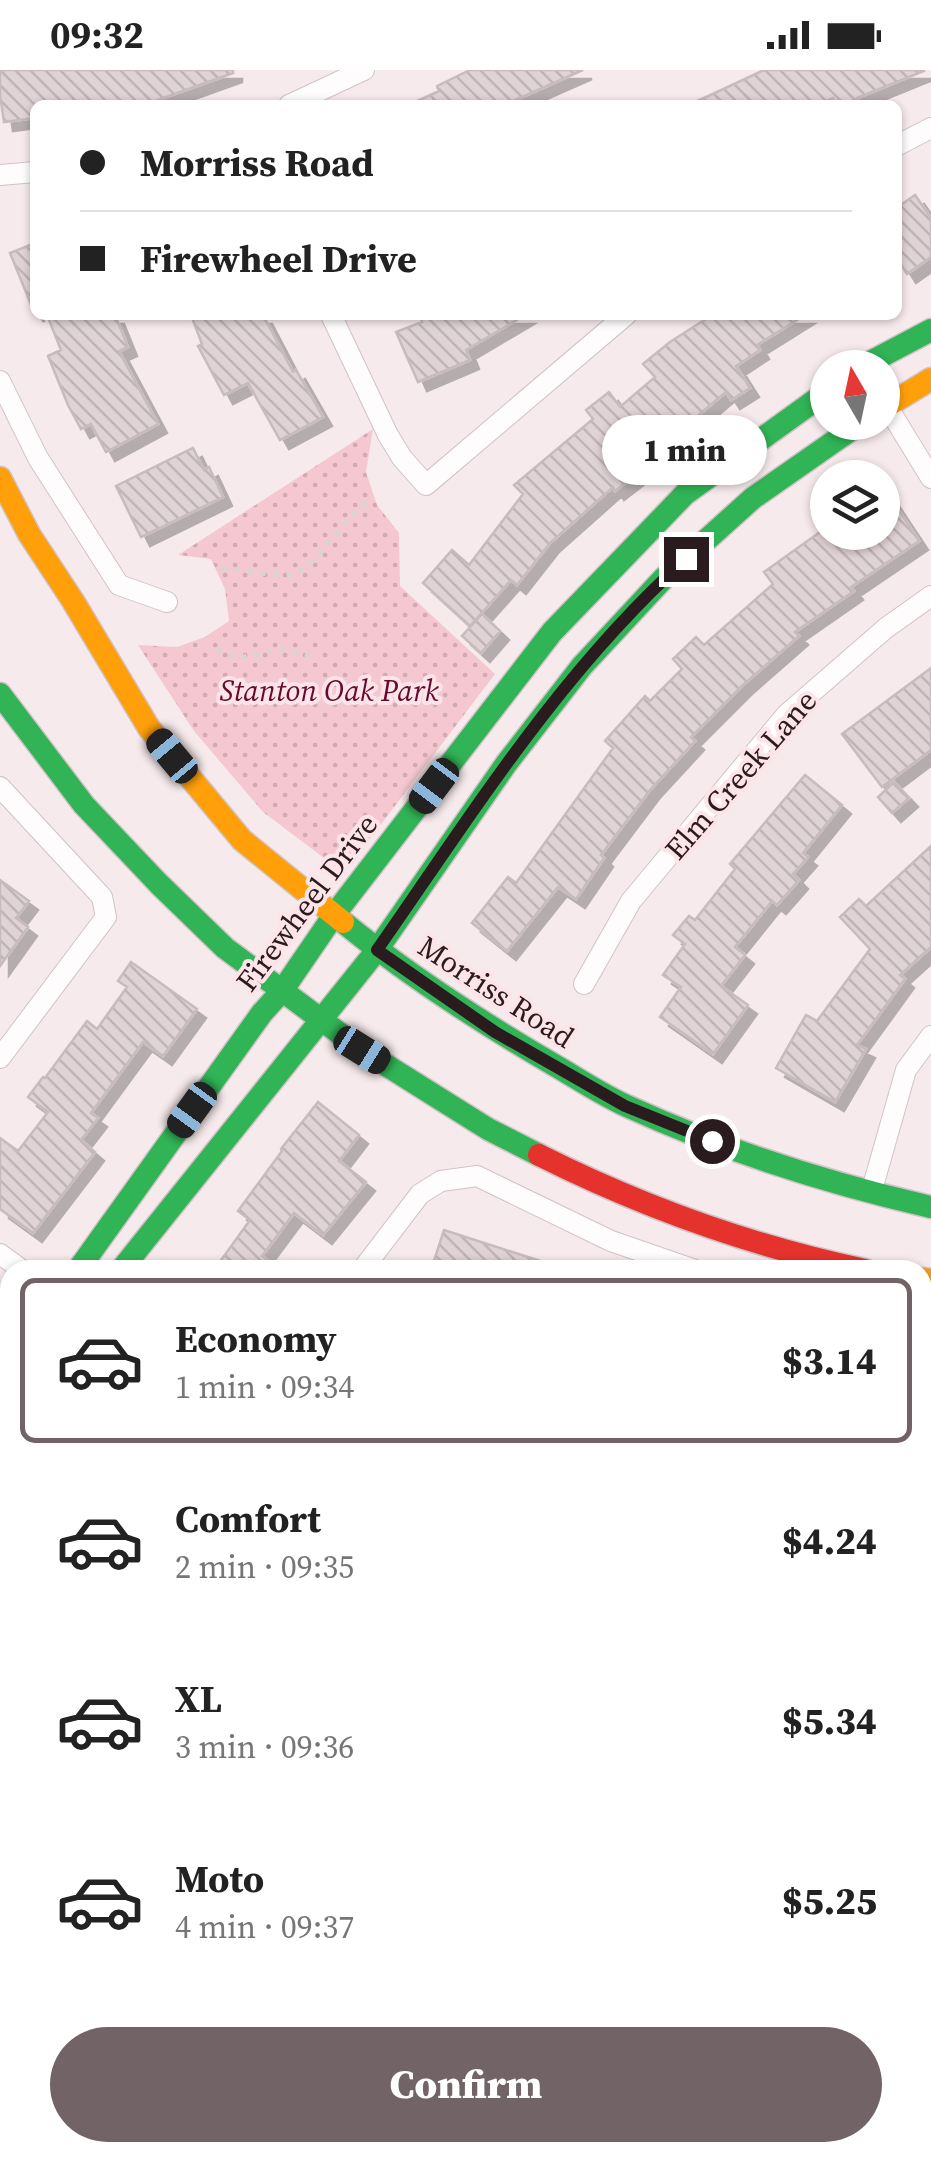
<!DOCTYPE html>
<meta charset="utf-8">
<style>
:root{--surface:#fff;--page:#f2f2f2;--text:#222;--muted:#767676;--line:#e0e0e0;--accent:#726466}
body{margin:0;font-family:"Source Serif 4",serif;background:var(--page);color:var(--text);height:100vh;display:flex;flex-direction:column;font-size:38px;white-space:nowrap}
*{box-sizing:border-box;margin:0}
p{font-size:32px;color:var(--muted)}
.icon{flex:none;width:55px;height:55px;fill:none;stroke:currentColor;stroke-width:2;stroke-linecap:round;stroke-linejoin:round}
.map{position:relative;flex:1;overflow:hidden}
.sheet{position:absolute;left:0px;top:1190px;width:932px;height:902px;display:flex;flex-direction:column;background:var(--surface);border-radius:30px 30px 0 0;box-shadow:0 2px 8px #0004}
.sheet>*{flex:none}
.guide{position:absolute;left:30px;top:30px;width:872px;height:220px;border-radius:15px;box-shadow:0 2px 8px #0004;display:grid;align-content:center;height:220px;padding:0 50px;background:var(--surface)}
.needle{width:65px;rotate:351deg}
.tools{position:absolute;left:810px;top:280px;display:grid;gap:20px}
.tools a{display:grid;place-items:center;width:90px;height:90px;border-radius:50%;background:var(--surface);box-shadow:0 2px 8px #0004;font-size:50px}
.end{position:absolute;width:45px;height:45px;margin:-22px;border:12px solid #2a1c1e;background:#fff;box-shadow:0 0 0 5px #fff}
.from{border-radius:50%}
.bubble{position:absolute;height:70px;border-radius:35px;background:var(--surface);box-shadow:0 2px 8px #0004;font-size:32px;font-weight:800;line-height:70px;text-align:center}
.car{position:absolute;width:30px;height:60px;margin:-30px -15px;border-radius:12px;box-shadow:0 0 8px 2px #0007;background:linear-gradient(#222 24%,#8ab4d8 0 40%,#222 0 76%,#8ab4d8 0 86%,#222 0)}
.guide b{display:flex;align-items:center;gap:35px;height:95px;font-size:38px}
.guide b+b{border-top:2px solid var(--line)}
.guide i{width:25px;height:25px;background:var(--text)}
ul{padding:18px 0 0;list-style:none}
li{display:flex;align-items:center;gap:30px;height:165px;margin:0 20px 15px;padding:0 30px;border:5px solid transparent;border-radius:15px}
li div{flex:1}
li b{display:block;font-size:38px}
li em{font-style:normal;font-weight:800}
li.current{border-color:var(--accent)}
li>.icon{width:90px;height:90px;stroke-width:1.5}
.button{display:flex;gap:20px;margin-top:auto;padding:20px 50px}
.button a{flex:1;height:115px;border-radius:60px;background:var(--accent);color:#fff;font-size:40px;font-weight:800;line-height:115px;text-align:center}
.status{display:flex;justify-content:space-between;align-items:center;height:70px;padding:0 50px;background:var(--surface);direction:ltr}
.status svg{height:28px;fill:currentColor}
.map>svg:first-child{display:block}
.park{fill:url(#park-dots)}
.building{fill:url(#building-back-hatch);stroke:#c8bbbd;stroke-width:2.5;filter:url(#shadow)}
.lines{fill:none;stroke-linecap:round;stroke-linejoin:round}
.street-casing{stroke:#d0c3c5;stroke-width:22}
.fast-casing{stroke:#d0c3c5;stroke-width:25}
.slow-casing{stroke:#d0c3c5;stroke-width:25}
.jam-casing{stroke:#d0c3c5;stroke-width:25}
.path{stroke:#d8d4d4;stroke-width:5;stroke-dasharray:5 8;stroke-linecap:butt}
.street{stroke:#fefcfc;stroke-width:20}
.fast{stroke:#30b455;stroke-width:22}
.slow{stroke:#ff9f0a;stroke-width:22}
.jam{stroke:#e5322d;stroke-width:22}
.route{stroke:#2a1c1e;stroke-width:12}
.labels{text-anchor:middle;stroke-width:8;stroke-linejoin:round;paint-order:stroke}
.park-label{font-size:30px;font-style:italic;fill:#660b2d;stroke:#fde4e9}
.street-label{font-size:30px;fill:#2a1c1e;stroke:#fde4e9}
</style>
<div class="status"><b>09:32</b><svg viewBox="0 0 49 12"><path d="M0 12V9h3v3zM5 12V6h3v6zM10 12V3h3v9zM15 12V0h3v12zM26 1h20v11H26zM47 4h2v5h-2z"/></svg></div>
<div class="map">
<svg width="931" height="2091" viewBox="0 0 931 2091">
<defs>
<pattern id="park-dots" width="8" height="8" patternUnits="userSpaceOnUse" patternTransform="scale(2.5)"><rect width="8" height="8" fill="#f5c7d0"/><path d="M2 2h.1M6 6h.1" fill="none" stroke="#d2aab2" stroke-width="1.8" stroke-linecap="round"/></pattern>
<pattern id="building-back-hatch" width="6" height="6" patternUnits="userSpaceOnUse" patternTransform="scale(2.5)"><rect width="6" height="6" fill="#e0d3d5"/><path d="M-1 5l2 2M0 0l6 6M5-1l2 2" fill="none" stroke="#c0b5b6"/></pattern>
<filter id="shadow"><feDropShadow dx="9" dy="9" stdDeviation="0" flood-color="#0004"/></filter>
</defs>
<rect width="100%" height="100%" fill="#f7eaec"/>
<path class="park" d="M373,359L366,402L377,435L399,463L400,516L495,604L344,803L263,742L194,661L138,575L177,577L205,567L229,551L225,519L211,489L178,485Z"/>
<path class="building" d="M0,0H233V3L144,35H35V48L4,52L0,25Z
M470,0H583L504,35H409L439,21L437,16Z
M764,0H924V1L857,28L860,35H836L833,28L817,35H689Z
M915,125L931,148V187L907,204L898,190V137Z
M35,173V242H34L10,183Z
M47,245H115L128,277L119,281L158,354L106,382L91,354L81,359L68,335L48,286L61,280Z
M191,245H263L293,302L296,300L323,347L280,370L248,313L224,325L198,276L202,274Z
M419,245H525L466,280L470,290L418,312L396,262L422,252Z
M712,245H805L757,275L760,280L736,296L750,318L731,330L726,322L655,382L659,387L615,421L613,417L550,473L517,515L511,510L470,556L423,513L452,480L469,495L523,424L514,415L593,349L586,340L609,322L620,337L655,307L643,294L670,272Z
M193,378L204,400L209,397L223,427L141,467L116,416Z
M882,415L919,471L851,517L854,521L795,562L799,566L743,615L691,667L695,671L650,720L601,785L604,788L576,829L558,817L507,881L472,853L508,807L516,813L613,678L605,671L645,626L650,631L682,599L673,589L696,567L704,575L773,514L764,502L820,462H882Z
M482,544L500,561L481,583L462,566Z
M931,598V680L882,717L842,664Z
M805,705L842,735L803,783L808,787L793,804L799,810L777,835L772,831L735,877L745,885L721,916L748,935L713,984L660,947L681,917L663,905L685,874L673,865L689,846L695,850L735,799L730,794Z
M894,712L909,728L892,743L878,727Z
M931,776V877L900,905L905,909L857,975L866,979L835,1032L776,998L806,945L817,951L870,879L840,847L859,829L866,836Z
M0,810L29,831L16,848L28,857L0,896Z
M131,892L197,939L163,986L143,972L91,1043L98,1048L81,1070L95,1082L33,1163L0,1139V1068L18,1081L48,1042L28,1027L43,1007L45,1008L87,951L97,959L127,917L118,911Z
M318,1032L359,1065L339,1091L366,1112L323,1165L294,1143L262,1186L281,1200H214L250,1150L238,1141L282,1081L281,1079Z
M444,1160L556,1196V1200H431Z"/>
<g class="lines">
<g class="street-casing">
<path id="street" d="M289,35L364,0
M898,75L931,58
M0,105L35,102
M331,245L388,365L402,388L426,415L626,245
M0,311L38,388L119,515L167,532
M882,328L931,408
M0,717L102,827L106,847L0,988
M584,914L631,831L787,644L886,558L931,526
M871,1123L906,1000L931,966
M0,1184L22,1200
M362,1200L420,1124L441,1111L477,1106L611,1171L695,1200
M922,1253L931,1254
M922,1587L931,1598
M922,1664L931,1656
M922,1688L931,1702
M922,2049H931
M204,2082L205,2091"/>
</g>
<g class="fast-casing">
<path id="fast" d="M859,298L931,260
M0,624L84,735L159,814L225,878L362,980L488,1059L539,1085
M343,852C409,906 482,953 556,996C580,1010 604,1026 629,1037C726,1081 827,1113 931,1137
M78,1200L262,943L282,921L334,845L552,562L685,424L828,321
M121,1200L377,880L506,694L582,596L663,509L753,428L862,352
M0,1304L10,1290"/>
</g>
<g class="slow-casing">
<path id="slow" d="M882,339L931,309
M0,408L29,464L73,531L149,658L242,770L343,852
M922,1209L931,1210
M0,1365L10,1351"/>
</g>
<g class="jam-casing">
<path id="jam" d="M539,1085C643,1137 751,1176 865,1200"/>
</g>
<path class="path" d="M222,499C245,497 269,508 292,504C319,498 340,447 370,430
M217,580L238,588L283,579L312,586"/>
<use href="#street" class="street"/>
<use href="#fast" class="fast"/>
<use href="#slow" class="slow"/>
<use href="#jam" class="jam"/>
</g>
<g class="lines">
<path class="route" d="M686,489C561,601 472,744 377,880L495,962L625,1036L712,1071"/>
</g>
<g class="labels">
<g class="park-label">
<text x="329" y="631">Stanton Oak Park</text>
</g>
<g class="street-label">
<text transform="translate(741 705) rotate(-49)" y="10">Elm Creek Lane</text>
<text transform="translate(307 833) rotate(-53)" y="10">Firewheel Drive</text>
<text transform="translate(496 922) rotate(33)" y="10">Morriss Road</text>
</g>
</g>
</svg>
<div class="tools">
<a><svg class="needle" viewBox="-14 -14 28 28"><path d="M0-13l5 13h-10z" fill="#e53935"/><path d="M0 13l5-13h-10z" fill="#767676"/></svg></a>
<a><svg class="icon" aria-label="layers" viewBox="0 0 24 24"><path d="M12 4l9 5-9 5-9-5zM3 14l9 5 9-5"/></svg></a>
</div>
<i class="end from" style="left:712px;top:1071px"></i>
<i class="end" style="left:686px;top:489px"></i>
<div class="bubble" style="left:602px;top:345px;width:165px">1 min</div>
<i class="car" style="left:172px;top:686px;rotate:320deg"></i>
<i class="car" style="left:434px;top:716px;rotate:217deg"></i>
<i class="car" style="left:362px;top:980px;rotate:122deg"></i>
<i class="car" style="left:192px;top:1040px;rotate:216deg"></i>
<div class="guide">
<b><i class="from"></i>Morriss Road</b>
<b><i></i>Firewheel Drive</b>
</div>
<section class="sheet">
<ul>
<li class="current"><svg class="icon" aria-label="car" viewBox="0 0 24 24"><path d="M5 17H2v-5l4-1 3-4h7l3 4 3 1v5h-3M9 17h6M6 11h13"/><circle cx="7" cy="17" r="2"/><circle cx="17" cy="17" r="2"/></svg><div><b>Economy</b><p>1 min · 09:34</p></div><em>$3.14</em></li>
<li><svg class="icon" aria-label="car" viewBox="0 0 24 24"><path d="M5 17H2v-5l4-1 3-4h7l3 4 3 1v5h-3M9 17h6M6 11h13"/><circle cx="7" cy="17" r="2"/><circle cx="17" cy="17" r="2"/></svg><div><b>Comfort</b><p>2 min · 09:35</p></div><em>$4.24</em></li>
<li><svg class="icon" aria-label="car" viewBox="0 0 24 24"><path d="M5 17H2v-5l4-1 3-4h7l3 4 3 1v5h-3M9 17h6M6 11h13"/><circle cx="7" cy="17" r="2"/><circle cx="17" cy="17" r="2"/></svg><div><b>XL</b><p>3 min · 09:36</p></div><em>$5.34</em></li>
<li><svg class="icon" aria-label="car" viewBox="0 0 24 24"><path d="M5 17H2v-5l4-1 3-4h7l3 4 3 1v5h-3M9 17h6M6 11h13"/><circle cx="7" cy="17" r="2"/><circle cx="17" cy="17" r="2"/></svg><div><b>Moto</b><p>4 min · 09:37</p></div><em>$5.25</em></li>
</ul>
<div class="button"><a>Confirm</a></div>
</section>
</div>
